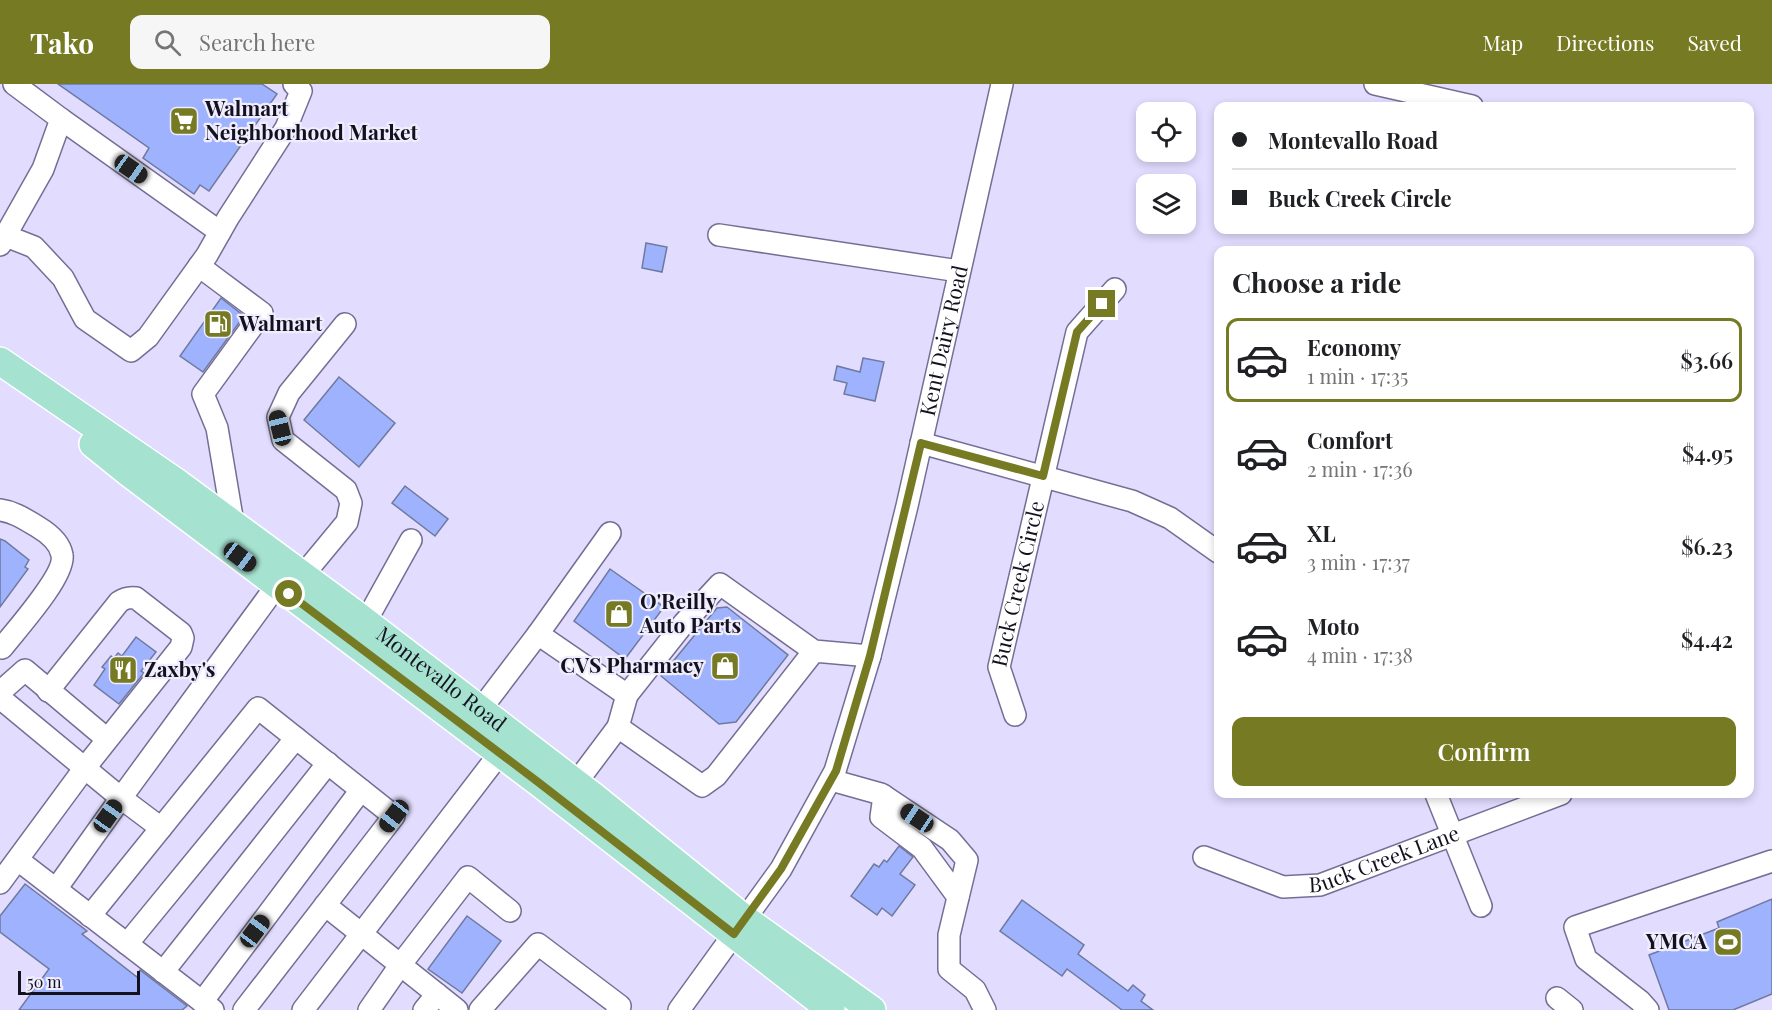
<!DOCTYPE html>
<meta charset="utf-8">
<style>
:root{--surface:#fff;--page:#f6f6f6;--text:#202124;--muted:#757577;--line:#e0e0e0;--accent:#767a23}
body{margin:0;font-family:"Playfair Display",serif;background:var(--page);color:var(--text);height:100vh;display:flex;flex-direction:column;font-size:22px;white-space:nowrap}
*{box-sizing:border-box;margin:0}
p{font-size:20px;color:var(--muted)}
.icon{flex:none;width:33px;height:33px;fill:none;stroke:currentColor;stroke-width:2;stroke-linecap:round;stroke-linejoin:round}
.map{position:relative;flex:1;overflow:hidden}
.details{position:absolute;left:1214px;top:162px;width:540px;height:552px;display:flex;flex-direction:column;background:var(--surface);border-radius:12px;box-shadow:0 3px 9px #0003}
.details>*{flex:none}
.top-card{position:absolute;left:1214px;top:18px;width:540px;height:132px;border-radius:12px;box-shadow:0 3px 9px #0003;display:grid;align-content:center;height:132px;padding:0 18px;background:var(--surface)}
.buttons{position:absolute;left:1136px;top:18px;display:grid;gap:12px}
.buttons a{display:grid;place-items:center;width:60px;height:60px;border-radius:12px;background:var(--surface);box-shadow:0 3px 9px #0003;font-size:30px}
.scale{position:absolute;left:18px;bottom:15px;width:122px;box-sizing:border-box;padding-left:6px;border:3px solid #14111f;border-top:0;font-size:16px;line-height:21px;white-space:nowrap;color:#14111f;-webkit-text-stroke:4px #efedfe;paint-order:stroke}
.end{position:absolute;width:27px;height:27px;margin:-14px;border:8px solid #767a23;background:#fff;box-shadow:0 0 0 3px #fff}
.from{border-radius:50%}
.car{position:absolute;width:18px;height:36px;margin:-18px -9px;border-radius:8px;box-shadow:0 0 4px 2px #0007;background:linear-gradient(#222 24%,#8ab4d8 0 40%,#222 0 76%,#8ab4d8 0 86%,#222 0)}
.top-card b{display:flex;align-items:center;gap:21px;height:57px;font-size:22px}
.top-card b+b{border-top:2px solid var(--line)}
.top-card i{width:15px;height:15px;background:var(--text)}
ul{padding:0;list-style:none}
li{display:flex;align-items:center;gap:18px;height:84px;margin:0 12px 9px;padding:0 6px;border:3px solid transparent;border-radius:12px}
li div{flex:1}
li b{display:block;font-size:22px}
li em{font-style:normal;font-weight:600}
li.selected{border-color:var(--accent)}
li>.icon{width:54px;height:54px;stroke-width:1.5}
h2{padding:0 18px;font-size:27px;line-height:72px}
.button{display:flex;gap:12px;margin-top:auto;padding:12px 18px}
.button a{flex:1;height:69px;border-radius:12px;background:var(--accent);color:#fff;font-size:24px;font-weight:600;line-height:69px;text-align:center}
header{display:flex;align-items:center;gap:36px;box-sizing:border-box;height:84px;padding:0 30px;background:var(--accent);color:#fff}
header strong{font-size:28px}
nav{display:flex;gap:33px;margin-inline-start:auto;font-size:21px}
.search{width:420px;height:54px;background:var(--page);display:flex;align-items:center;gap:15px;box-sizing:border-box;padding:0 21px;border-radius:12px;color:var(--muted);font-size:22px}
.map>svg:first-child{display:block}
.building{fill:#9eb2fe;stroke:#6f799e;stroke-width:1.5}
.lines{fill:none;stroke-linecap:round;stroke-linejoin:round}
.minor-casing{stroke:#746e94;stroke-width:24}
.major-casing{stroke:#fff;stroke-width:30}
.minor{stroke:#fff;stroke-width:21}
.major{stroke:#a6e2d0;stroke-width:27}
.route{stroke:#767a23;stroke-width:8}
.labels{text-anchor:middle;stroke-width:4.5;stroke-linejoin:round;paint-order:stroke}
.poi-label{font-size:21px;font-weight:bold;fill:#14111f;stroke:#efedfe;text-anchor:start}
.street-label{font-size:21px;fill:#14111f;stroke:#efedfe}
</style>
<header>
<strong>Tako</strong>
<div class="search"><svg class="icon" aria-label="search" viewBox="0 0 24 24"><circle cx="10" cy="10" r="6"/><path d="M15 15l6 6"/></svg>Search here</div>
<nav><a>Map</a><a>Directions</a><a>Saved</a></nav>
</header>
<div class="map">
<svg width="1772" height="926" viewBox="0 0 1772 926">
<rect width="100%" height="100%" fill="#e2ddff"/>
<path class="building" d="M58,0H262L277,10L209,107L200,101L194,110L143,74L149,64Z
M646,159L667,163L662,188L642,184Z
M221,214L244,232L203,288L180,272Z
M863,274L884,278L875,317L844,310L847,299L834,296L837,282L860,288Z
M339,293L395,339L359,383L304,336Z
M405,402L448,435L435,452L392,419Z
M0,455L5,457L29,476L25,483L28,485L0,523Z
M610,485L664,523L625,575L574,537Z
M727,523L788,571L736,638L719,640L661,592L717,524Z
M136,553L156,568L141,587L144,589L119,620L94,601L105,585L102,583L111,572L114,574L118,569L122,572Z
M899,762L913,773L900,790L915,801L892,832L882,824L877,831L851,812L874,780L879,783L884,776L887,778Z
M25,800L87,847L82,850L137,893L140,886L187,922L182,926H19L49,885L0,848V832Z
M1772,815V910L1733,926H1669L1649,871L1719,844L1717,838Z
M1022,816L1084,861L1078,870L1128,907L1133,901L1145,911L1141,917L1153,926H1122L1067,885L1062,892L1000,847Z
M467,832L501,857L462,909L428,885Z"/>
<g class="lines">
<g class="minor-casing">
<g id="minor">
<path d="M1375,0L1472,22"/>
<path d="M61,35L220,148"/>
<path d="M719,151L959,187"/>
<path d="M6,152L34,163L63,194L85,235L131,267L148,253L207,171L228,134L286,44L301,7L294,0"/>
<path d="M0,161L43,85L61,35L14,0"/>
<path d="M199,182L262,229L203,310L217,344L233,439"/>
<path d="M921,359L1132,417L1170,434L1218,468"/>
<path d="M0,426C15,428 26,436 38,443C48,449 60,459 62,471C66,491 16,546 2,564"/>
<path d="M294,502L347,438L351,419L346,406L283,356L278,333L289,309L345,240"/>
<path d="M366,537L411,456"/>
<path d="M538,550L610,449"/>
<path d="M814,567L716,692L702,702L618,643L627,611L684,539L720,500L814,567L870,572"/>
<path d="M0,608L25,586L107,655"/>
<path d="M0,614L121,714L277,501"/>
<path d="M481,625L538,550L627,611"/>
<path id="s1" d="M1015,631L999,583L1077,248L1115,205"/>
<path d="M831,696L881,710L950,756L967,776L949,851V885L975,906L985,926"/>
<path d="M576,699L618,643"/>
<path d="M1436,710L1481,822"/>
<path d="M884,712L881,733L922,764L958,813"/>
<path id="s2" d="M1204,773L1283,803L1320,801L1561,710"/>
<path d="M18,776L213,926"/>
<path d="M0,799L84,685L181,563L183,554L181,549L136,514C129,513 125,514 119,518L48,607"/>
<path d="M56,805L121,714L161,744"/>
<path d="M325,821L457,926"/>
<path d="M90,832L258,624L394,732L244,926"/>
<path d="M127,860L296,654"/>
<path d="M163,888L328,679"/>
<path d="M1557,914L1572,926"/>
<path d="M202,918L361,706"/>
<path d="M303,926L500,669"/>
<path d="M369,926L401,880L468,793L510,827"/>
<path d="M424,926L437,910"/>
<path d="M480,926L538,860L620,922L617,926"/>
<path id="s3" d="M679,926L781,785L835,687L870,572L907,422L1002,0"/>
<path d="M1648,926L1640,917L1586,875L1575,843L1772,777"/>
</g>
</g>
<g class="major-casing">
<g id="major">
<path id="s4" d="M0,277L179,400L357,531L593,712L745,835L872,926"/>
<path d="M93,360L129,389L538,698L831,926"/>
</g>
</g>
<use href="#minor" class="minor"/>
<use href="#major" class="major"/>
</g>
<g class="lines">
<path class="route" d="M289,510L538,698L734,850L781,785L836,687L870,572L921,359L1043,392L1077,248L1102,220"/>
</g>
<defs>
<g id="supermarket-square" transform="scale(1.5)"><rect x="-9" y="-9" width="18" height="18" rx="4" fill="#767a23" stroke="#efedfe"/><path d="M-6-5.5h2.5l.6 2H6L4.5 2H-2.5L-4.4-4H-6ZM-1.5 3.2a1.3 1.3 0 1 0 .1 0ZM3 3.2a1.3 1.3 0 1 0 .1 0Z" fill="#fff"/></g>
<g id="fuel-square" transform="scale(1.5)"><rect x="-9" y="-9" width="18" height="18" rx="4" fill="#767a23" stroke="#efedfe"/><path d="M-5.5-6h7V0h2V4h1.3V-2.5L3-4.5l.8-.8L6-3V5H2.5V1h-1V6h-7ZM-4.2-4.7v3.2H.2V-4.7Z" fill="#fff"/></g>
<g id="shop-square" transform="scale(1.5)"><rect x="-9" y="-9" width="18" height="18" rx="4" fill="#767a23" stroke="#efedfe"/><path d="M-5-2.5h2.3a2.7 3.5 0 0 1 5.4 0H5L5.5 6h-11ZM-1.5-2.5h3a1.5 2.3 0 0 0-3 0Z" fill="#fff"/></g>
<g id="restaurant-square" transform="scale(1.5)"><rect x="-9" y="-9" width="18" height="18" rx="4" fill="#767a23" stroke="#efedfe"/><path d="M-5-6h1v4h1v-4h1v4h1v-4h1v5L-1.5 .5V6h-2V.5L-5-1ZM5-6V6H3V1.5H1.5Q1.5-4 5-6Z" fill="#fff"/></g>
<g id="stadium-square" transform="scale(1.5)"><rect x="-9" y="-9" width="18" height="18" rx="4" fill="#767a23" stroke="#efedfe"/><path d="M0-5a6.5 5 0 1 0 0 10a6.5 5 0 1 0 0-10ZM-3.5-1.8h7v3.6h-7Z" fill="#fff"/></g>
</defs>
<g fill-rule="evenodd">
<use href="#supermarket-square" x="184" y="37"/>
<use href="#fuel-square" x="218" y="240"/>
<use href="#shop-square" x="619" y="530"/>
<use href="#shop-square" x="725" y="582"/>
<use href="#restaurant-square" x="123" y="586"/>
<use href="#stadium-square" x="1728" y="858"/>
</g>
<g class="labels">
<g class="poi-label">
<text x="205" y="32">Walmart<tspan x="205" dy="24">Neighborhood Market</tspan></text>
<text x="239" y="247">Walmart</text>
<text x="640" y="525">O'Reilly<tspan x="640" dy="24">Auto Parts</tspan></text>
<text x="704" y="589" text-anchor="end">CVS Pharmacy</text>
<text x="144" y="593">Zaxby's</text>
<text x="1707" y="865" text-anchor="end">YMCA</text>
</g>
<g class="street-label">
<text dy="7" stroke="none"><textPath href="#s3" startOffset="730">Kent Dairy Road</textPath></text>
<text dy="7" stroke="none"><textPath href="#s1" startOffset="136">Buck Creek Circle</textPath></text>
<text dy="7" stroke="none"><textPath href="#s4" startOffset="544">Montevallo Road</textPath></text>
<text dy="7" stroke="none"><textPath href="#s2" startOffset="190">Buck Creek Lane</textPath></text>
</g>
</g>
</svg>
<div class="buttons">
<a><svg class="icon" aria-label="locate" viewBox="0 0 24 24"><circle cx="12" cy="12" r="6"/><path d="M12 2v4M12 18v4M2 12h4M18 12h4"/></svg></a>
<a><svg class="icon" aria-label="layers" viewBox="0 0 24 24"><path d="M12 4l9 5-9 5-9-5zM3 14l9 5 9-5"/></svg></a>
</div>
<div class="scale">50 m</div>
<i class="end from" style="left:289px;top:510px"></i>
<i class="end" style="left:1102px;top:220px"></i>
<i class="car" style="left:131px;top:85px;rotate:125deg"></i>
<i class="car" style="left:280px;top:344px;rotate:346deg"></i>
<i class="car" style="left:240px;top:473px;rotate:127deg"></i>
<i class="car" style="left:108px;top:732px;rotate:35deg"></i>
<i class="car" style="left:394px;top:732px;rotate:218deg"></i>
<i class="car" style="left:917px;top:734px;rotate:304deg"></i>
<i class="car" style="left:255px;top:847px;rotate:37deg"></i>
<div class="top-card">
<b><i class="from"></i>Montevallo Road</b>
<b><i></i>Buck Creek Circle</b>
</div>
<section class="details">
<h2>Choose a ride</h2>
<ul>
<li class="selected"><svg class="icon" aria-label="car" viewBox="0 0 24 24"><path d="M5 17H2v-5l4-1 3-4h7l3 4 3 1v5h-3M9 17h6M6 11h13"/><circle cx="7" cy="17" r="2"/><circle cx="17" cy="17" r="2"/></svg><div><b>Economy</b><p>1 min · 17:35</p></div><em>$3.66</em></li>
<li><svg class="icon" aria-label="car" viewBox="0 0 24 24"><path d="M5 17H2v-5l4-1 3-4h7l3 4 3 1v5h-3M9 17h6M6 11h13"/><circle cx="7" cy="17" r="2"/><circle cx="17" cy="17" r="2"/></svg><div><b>Comfort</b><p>2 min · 17:36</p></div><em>$4.95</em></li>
<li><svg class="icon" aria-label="car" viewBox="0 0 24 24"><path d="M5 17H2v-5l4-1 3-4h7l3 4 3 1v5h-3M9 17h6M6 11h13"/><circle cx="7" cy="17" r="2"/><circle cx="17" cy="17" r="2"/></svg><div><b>XL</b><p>3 min · 17:37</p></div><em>$6.23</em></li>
<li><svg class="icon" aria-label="car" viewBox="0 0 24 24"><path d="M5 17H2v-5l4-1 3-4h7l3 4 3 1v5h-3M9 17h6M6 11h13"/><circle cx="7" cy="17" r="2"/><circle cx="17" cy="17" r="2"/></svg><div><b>Moto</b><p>4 min · 17:38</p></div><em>$4.42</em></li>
</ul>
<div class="button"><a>Confirm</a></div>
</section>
</div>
